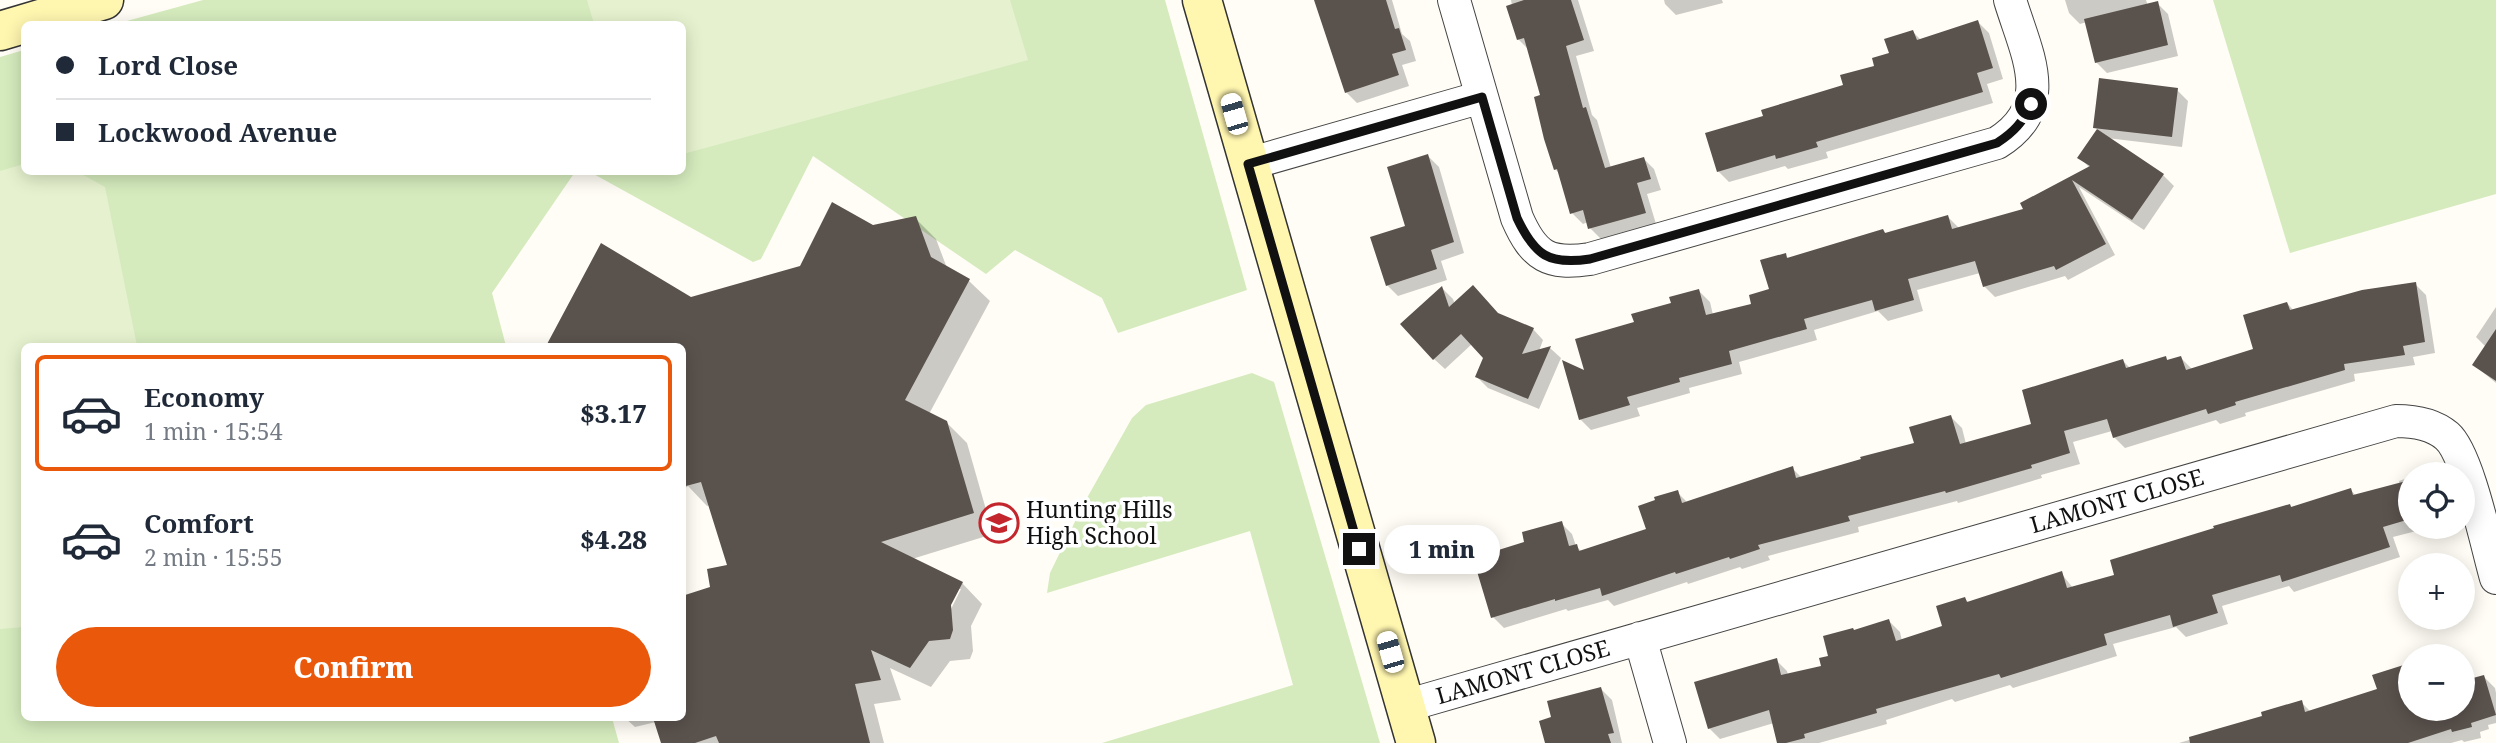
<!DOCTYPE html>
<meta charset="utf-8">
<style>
:root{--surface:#fff;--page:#f6f6f7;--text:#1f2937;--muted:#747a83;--line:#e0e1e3;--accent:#ea580c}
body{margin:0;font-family:"Noto Serif",serif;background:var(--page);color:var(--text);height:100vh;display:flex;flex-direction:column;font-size:26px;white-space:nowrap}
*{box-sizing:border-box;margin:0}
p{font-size:23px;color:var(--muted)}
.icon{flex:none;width:38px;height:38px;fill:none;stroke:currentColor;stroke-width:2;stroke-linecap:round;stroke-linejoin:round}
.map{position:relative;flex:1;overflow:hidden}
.side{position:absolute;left:21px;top:343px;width:665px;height:378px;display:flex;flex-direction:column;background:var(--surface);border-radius:10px;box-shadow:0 4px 18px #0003}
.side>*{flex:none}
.banner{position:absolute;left:21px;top:21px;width:665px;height:154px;border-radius:10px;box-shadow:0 4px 18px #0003;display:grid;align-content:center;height:154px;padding:0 35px;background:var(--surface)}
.buttons{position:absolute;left:2398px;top:462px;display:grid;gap:14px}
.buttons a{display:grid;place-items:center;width:77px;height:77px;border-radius:50%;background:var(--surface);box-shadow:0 4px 18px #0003;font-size:35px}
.end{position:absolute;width:32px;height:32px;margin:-16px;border:9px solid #111;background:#fff;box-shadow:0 0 0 4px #fff}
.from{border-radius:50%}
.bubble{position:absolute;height:49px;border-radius:24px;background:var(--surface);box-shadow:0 4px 18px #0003;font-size:23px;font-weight:800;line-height:49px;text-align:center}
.car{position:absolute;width:21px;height:42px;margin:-21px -10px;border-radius:9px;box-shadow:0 0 5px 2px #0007;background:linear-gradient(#fff 24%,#345 0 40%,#fff 0 76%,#345 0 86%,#fff 0)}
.banner b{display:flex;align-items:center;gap:24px;height:66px;font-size:26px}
.banner b+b{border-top:2px solid var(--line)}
.banner i{width:18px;height:18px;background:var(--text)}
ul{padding:12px 0 0;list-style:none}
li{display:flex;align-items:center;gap:21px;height:116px;margin:0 14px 10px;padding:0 21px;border:4px solid transparent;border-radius:10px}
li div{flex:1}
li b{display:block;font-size:26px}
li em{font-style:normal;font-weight:800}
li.selected{border-color:var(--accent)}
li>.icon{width:63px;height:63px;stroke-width:1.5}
.primary-button{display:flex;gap:14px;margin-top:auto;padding:14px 35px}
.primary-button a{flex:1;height:80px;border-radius:42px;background:var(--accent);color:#fff;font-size:28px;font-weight:800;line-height:80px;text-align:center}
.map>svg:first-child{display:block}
.green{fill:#d5ebbd}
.pitch{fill:#e6f2cf}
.shadow{fill:#0003;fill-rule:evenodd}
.building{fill:#5a524d}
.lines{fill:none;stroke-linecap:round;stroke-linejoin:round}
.street-casing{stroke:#444;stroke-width:34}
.secondary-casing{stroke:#333;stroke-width:41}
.street{stroke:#fff;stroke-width:32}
.secondary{stroke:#fff6b0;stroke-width:38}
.route{stroke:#111;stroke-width:9}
.labels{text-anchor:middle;stroke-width:7;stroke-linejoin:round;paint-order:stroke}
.street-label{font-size:23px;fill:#111;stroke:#fff}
.poi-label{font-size:23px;fill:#111;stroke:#fff;text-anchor:start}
</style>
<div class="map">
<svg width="2496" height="743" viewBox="0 0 2496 743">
<rect width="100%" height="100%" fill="#fffdf5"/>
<path class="green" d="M203,0H1165L1247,290L1118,333L1102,298L1015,250L986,274L813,156L761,259L753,262L590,172H682V24H116Z
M2213,0H2496V194L2290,253Z
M24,50V172H575L492,293L506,346H24V718H612L619,743H0V57Z
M1252,373L1274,382L1380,743H1102L1293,685L1250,531L1047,593L1050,573L1083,505L1132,418L1146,405Z"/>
<path class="pitch" d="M587,0H1010L1028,60L683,154L682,24H594Z
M24,164V172H78L105,187L137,346H24V627L0,629V171Z"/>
<path class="shadow" d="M1316,0H1392L1402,34L1410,41L1416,61L1402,65L1409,86L1357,103L1346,92Z
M1511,0H1578L1594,51L1576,56L1592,115L1597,120L1611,168L1643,158L1654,169L1661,190L1647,194L1656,224L1601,239L1590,228L1588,222L1583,224L1572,213L1561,175L1555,169L1542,97L1529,50L1518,39Z
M1664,0H1722L1723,3L1676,15L1665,4Z
M2065,0H2146L2148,6L2157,3L2168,14L2178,56L2107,73L2096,62L2087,22L2080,24L2069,13Z
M1978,22L1989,33L2003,79L1987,84L1993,103L1826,152L1828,158L1788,169L1785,166L1729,182L1718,171L1766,117L1845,86L1876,67L1913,32L1921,40Z
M2177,90L2188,101L2182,147L2107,138L2163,175L2174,186L2144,230L2079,187L2115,255L2068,280L2065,276L1995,297L1984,286L1980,273L1917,290L1923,311L1888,321L1878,311L1814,330L1817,340L1739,362L1742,374L1689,388L1690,393L1637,408L1640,416L1591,430L1580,419L1587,373L1636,323L1699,291L1710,302L1713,315L1753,305L1771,291L1785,255L1789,259L1883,231L1887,234L1948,217L1960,229L2026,210L2090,168L2080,158L2098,130L2095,127Z
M1428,156L1439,167L1464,253L1441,261L1447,280L1398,296L1387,285L1408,227Z
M915,218L936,239L947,268L969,281L990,301L929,414L946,422L967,443L993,534L912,559L962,583L982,604L971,626L973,651L970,659L950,661L931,687L890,668L901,700L874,704L884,743H663L656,722L635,727L625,718H682L712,589L729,566L710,505L707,506L688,486L682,491V346H548L602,245L691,299L801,267L873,226ZM957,589H961L949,613L946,612Z
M2415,284L2426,295L2435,353L2413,357L2415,365L2354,374L2355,381L2245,413L2246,416L2220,424L2216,420L2125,448L2114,437L2112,431L2073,442L2080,464L2041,475L2042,478L1958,503L1957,501L1858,527L1859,532L1768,556L1770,560L1742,569L1740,567L1688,584L1687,582L1614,606L1608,600L1568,611L1566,609L1504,628L1493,617L1526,543L1561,523L1572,534L1576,546L1582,552L1648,530L1677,492L1688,503L1792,468L1802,478L1916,444L1951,417L1962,428L1966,444L2033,425L2123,361L2131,369L2166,358L2169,362L2181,358L2192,369L2255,350L2287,303L2294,311Z
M1442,288L1453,299L1455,305L1499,315L1533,329L1543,340L1539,351L1550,348L1561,358L1539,409L1488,388L1477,377L1485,358L1472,344L1445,369L1434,359Z
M2496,307V383L2474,365L2486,347L2476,337Z
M2410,477V527H2432L2393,537L2400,557L2294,592L2289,586L2222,606L2228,624L2186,637L2176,627L2113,644L2117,656L2013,688L2010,685L1955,702L1952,699L1886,720L1887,724L1819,743H1779L1774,723L1720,739L1709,728L1776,660L1787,671L1788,675L1823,667L1854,632L1889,621L1900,632L1902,641L1944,628L1965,599L1969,603L2061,573L2073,588L2117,576L2290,505L2293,509L2351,490L2356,496L2400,485L2399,481Z
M2484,677L2495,688L2496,693V723L2488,725L2489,729L2480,732L2481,738L2464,742L2462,740L2451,743H2179L2265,717L2301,702L2311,712L2462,709Z
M1601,689L1612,700L1622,743H1547L1553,718Z"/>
<path class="building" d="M1314,0H1386L1395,29L1399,28L1406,50L1392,54L1399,75L1345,93Z
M1524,0H1571L1584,40L1566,46L1583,108L1586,107L1605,168L1644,157L1651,179L1637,183L1646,213L1588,229L1583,210L1570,214L1557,169L1554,170L1544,139L1534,97L1540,95L1524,38L1517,40L1506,6Z
M2158,1L2168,45L2095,63L2084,19Z
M1978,20L1993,68L1977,73L1983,92L1816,142L1818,147L1776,159L1775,155L1717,172L1705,133L1763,116L1761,110L1843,85L1840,75L1874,66L1872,58L1889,53L1884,39L1913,30L1917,40Z
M2099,78L2178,88L2172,137L2093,128Z
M2097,129L2164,174L2132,220L2072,180L2106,244L2056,270L2054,266L1983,287L1975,261L1908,279L1914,300L1875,311L1872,300L1804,319L1807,329L1729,351L1732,364L1679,378L1680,382L1627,397L1630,405L1579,420L1562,360L1584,370L1575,339L1634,322L1631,314L1671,303L1669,297L1699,289L1706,315L1751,304L1749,295L1769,289L1760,260L1786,253L1787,258L1883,229L1885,233L1948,215L1952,229L2023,209L2020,203L2090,166L2077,158Z
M1428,154L1454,242L1431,250L1437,269L1386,286L1370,237L1405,226L1387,167Z
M832,202L873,225L916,216L931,257L970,279L905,400L947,421L974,513L881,542L963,582L951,605L953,630L950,639L929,641L910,668L871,650L881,680L855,684L870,743H719L716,736L695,743H661L653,718H682V596L710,587L707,569L727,565L701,482L682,487V346H546L601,243L691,297L800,266Z
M2416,282L2425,342L2403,346L2405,355L2344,364L2345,370L2235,402L2236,405L2208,414L2206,409L2113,438L2107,419L2064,431L2070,453L2031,465L2032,468L1946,493L1945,491L1848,516L1850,521L1758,545L1760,549L1730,559L1729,557L1676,574L1675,572L1602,596L1600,588L1555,601V599L1491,618L1473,558L1524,542L1522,532L1562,521L1569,546L1577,544L1579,551L1646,529L1638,506L1655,500L1654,497L1678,490L1682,503L1793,466L1796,478L1861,459L1860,457L1914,443L1909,427L1951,415L1960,444L2031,424L2022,390L2123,359L2126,368L2166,356L2167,360L2181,356L2186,370L2253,349L2243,315L2287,302L2290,310L2362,290Z
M1473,285L1498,313L1534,328L1522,354L1551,346L1528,399L1475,377L1483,358L1461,334L1433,360L1400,324L1442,286L1449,307Z
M2496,329V381L2472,365Z
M2410,480V519L2383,527L2390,547L2282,582L2280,575L2212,595L2218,613L2173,627L2170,615L2104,634L2107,645L2001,678L1999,674L1876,709L1877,713L1804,734L1805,738L1786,743H1777L1769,710L1708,729L1694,682L1777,658L1781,675L1821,666L1819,658L1828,656L1823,636L1853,628L1854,630L1889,619L1896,641L1942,626L1936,606L1965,597L1967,602L2062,571L2067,588L2114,575L2110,560L2214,528L2213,526L2290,504L2291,507L2351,488L2353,495Z
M2410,663V709H2462V681L2484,675L2496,715L2471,723L2472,727L2452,732L2451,729L2408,743H2190L2189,737L2262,716L2261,712L2302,700L2305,712L2377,689L2372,675Z
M1601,687L1614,733L1608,734L1611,743H1545L1539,721L1551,717L1547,701Z"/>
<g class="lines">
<g class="street-casing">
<path id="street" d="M1454,0L1517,218C1534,257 1549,265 1590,259L1997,143C2057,106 2026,53 2010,0
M1248,164L1482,97
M1640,638L1670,743
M1405,706L2396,421C2413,421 2433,424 2447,436C2468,454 2487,547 2496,578"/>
</g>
<g class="secondary-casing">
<path id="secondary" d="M1202,0L1416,743
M0,31L104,0"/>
</g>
<use href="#street" class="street"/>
<use href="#secondary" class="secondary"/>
</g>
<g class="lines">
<path class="route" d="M1359,549L1248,164L1482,97L1517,218C1535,256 1549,265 1590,259L1997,143C2014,132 2023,122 2031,104"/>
</g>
<defs>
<g id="school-ring" transform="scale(2.0125)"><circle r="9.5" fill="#fff" stroke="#c4262e" stroke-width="1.5"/><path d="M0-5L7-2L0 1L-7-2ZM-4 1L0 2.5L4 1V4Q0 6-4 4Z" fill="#c4262e"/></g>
</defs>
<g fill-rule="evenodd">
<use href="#school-ring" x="999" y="523"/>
</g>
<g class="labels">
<g class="street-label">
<text transform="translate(2117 501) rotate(-16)" y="8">LAMONT CLOSE</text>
<text transform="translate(1523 672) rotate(-16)" y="8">LAMONT CLOSE</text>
</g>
<g class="poi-label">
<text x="1026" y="518">Hunting Hills<tspan x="1026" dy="26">High School</tspan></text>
</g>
</g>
</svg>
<div class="buttons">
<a><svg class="icon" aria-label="locate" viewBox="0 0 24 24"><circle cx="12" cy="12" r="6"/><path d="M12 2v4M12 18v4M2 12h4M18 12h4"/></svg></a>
<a>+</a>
<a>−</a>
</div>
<i class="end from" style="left:2031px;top:104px"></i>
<i class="end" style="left:1359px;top:549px"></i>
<div class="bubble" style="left:1384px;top:525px;width:116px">1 min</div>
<i class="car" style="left:1234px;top:114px;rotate:344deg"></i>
<i class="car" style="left:1390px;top:652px;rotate:344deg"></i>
<div class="banner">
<b><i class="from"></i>Lord Close</b>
<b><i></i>Lockwood Avenue</b>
</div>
<section class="side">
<ul>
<li class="selected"><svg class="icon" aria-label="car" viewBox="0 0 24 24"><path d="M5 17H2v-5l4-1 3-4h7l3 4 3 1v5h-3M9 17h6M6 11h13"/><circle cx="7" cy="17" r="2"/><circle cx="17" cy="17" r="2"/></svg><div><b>Economy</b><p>1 min · 15:54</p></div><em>$3.17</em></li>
<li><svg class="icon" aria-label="car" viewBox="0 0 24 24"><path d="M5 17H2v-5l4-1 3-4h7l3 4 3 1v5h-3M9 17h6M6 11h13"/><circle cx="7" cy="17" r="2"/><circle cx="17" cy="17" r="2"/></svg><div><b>Comfort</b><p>2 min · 15:55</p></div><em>$4.28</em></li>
</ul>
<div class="primary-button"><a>Confirm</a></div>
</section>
</div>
